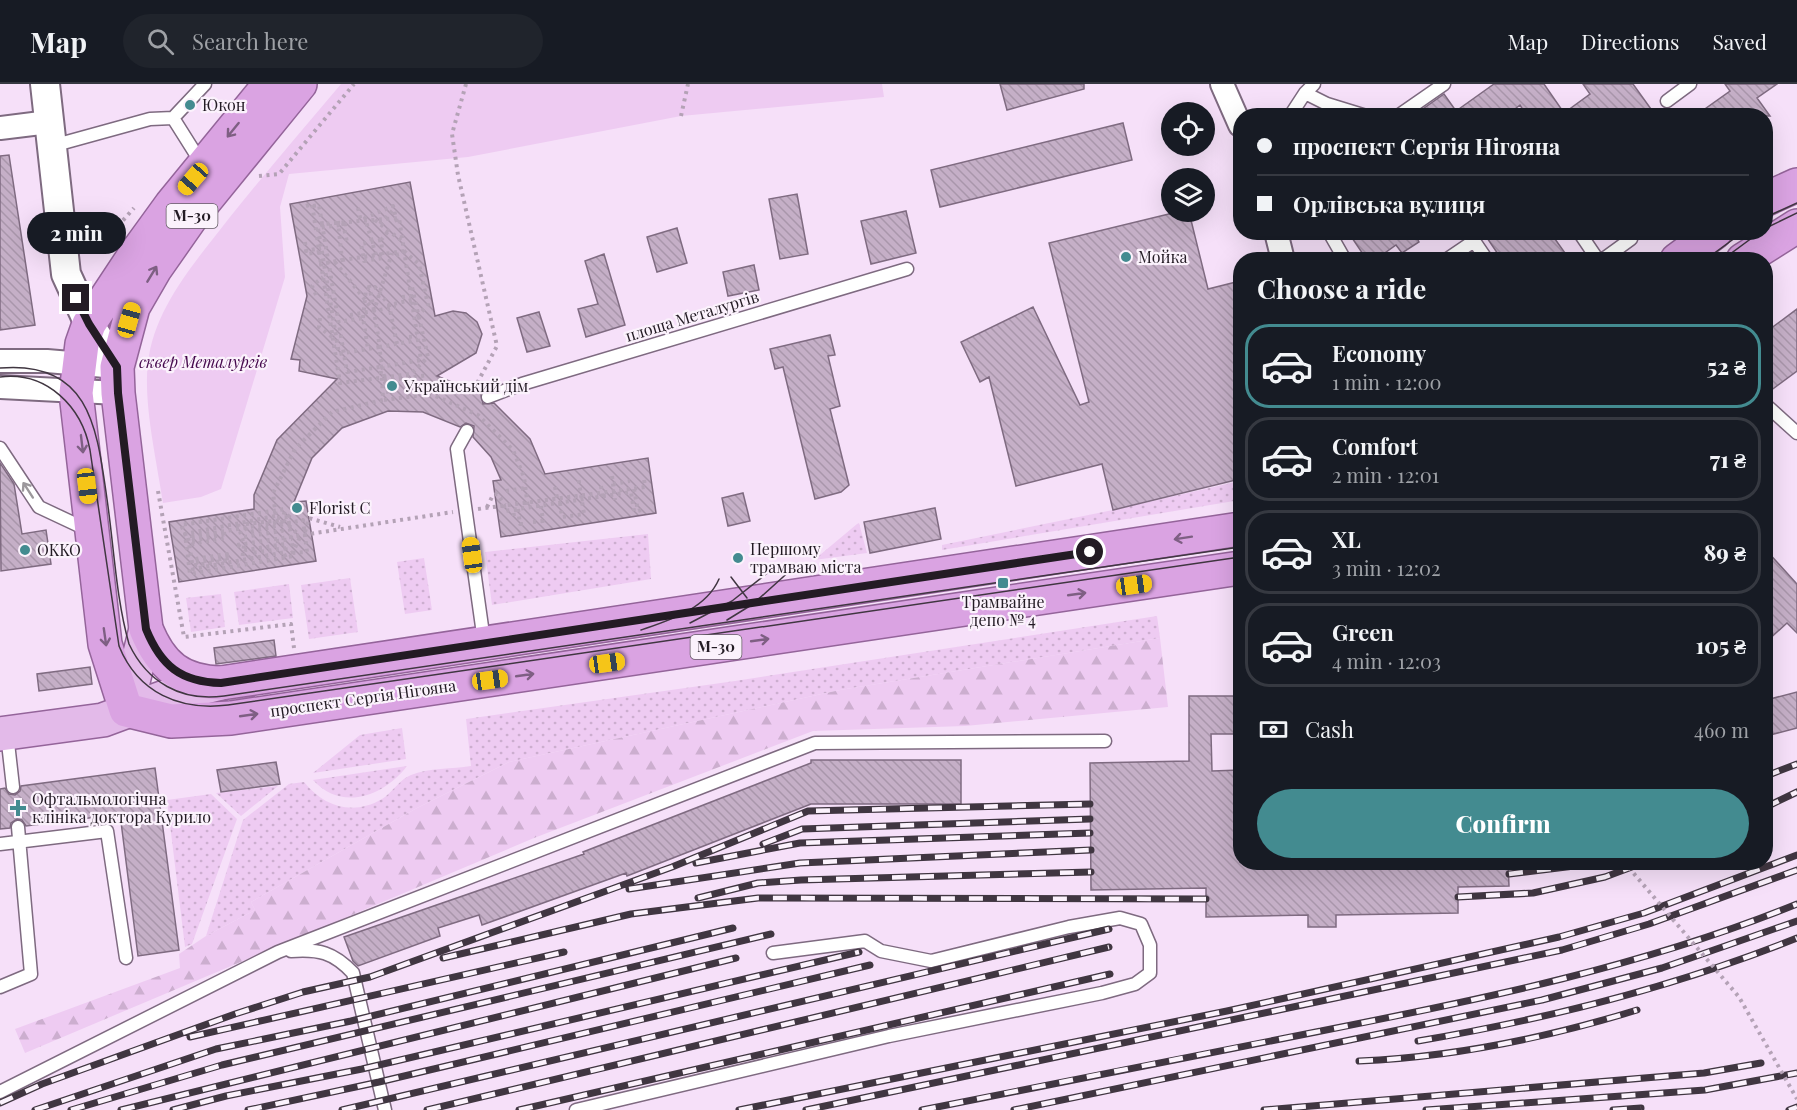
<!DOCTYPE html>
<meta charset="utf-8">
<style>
:root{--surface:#171b24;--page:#20242c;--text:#f1f3f6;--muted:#9ea1a6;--line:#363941;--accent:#438b90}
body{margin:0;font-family:"Playfair Display",serif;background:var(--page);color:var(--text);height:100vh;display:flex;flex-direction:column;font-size:22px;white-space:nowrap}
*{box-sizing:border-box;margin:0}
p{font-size:20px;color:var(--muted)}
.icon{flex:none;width:33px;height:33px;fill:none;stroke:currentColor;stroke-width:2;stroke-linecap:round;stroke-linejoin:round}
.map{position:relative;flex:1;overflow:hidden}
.side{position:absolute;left:1233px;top:168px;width:540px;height:618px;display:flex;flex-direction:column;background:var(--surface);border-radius:24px;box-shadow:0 6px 24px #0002}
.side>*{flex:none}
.guide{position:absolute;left:1233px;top:24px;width:540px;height:132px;border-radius:24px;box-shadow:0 6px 24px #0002;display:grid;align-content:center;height:132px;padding:0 24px;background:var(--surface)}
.fabs{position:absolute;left:1161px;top:18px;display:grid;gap:12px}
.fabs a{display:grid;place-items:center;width:54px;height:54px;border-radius:50%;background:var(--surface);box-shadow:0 6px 24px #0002;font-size:30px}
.end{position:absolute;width:27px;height:27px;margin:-14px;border:8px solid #231b24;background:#fff;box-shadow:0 0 0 3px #fff}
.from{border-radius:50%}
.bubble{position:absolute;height:42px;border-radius:21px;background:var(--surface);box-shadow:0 6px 24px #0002;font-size:20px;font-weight:800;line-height:42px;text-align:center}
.car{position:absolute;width:18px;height:36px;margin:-18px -9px;border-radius:8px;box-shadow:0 0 4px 2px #0007;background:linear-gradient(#f5c518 24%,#345 0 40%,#f5c518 0 76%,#345 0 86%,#f5c518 0)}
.guide b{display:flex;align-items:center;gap:21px;height:57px;font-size:22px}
.guide b+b{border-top:2px solid var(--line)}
.guide i{width:15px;height:15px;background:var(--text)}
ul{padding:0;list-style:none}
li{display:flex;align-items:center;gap:18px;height:84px;margin:0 12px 9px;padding:0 12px;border:3px solid var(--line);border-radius:24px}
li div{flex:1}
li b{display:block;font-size:22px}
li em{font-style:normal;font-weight:800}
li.selected{border-color:var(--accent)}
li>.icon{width:54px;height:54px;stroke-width:1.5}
h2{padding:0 24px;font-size:27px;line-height:72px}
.pay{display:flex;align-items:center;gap:15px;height:66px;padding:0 24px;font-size:22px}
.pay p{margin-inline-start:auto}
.action{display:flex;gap:12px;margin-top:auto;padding:12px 24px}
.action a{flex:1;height:69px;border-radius:36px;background:var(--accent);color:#fff;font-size:24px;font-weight:800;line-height:69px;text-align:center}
header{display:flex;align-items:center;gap:36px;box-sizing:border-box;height:84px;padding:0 30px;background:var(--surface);border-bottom:2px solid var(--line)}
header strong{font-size:28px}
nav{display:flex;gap:33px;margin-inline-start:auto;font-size:21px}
.search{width:420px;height:54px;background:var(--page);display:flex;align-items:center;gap:15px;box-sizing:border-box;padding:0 21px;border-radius:33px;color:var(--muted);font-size:22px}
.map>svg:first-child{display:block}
.grass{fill:url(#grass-dots)}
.forest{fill:url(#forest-firs)}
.green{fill:#eecbf2}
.building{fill:url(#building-back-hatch);stroke:#7f6b81;stroke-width:1.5}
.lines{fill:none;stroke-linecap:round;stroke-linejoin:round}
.service-casing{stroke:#7e6a80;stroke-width:15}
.minor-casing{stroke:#7e6a80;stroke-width:26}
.tertiary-casing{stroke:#7e6a80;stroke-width:32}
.primary-casing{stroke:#94649a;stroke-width:36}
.trunk-casing{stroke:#94649a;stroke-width:36}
.path{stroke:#b4a2b6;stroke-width:4;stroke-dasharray:3 4.5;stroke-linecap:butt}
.service{stroke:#fff;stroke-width:12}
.minor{stroke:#fff;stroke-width:22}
.tertiary{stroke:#fff;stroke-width:28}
.primary{stroke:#e3bae9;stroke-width:33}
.trunk{stroke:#daa3e2;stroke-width:33}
.tram{stroke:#403641;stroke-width:1.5}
.rail-casing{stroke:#403641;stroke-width:7}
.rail{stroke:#fbf2fc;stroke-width:4.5;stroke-dasharray:14;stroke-linecap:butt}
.path-bridge{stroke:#b4a2b6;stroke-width:4;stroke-dasharray:3 4.5;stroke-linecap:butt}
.oneway{stroke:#7e5f83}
.oneway2{stroke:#9c989c}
.route{stroke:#231b24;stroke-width:8}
.poi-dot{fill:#438b90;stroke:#fbf2fc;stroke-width:2}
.labels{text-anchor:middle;stroke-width:4.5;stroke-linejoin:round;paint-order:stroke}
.shield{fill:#fbf2fc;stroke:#645c65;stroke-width:1.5}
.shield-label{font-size:15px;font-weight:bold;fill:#231b24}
.poi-label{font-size:16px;fill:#231b24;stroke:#fbf2fc;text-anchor:start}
.street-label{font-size:16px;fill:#231b24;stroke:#fbf2fc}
.park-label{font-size:16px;font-style:italic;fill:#44074c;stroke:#fbf2fc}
</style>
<header>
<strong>Map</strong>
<div class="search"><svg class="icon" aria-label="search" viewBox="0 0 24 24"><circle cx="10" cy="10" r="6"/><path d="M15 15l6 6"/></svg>Search here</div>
<nav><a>Map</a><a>Directions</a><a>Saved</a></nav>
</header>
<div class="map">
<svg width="1797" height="1026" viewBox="0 0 1797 1026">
<defs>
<pattern id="grass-dots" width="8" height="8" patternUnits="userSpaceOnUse" patternTransform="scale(1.5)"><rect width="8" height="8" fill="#eecbf2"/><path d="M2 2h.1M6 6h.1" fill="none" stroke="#ccaecf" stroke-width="1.8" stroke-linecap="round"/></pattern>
<pattern id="forest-firs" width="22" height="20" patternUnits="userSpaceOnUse" patternTransform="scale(1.5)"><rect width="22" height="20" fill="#eecbf2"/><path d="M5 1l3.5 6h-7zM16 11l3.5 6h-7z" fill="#ccaecf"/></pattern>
<pattern id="building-back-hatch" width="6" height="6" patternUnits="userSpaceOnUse" patternTransform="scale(1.5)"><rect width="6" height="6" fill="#c5afc7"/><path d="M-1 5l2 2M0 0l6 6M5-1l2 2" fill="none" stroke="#a996ab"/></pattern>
</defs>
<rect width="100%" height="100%" fill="#f6e0f9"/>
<path class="grass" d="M1240,397V416L942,466V461L1113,426Z
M859,439L867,469L814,476L857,440Z
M648,450L651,495L492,521L485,468Z
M424,474L432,526L405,530L397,478Z
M350,494L358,548L309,555L301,501Z
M289,500L293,534L239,541L234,508Z
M221,510L225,543L191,548L186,514Z
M1157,532L1160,554L840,606L509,678L417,724L251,818L255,826L206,852L243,736L289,700L304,698C324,723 353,732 382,715C392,709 400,695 411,691C428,684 453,685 471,682L466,635L735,597Z
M402,644L406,675L313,689L360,651Z
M407,682C384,712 342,728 313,696Z
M278,702L241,732L216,709Z
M211,710L237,735L192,860L185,863L167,716Z"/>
<path class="forest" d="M1160,554L1168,623L965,642L813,647L534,754L25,969L15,945L180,884L179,870L206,852L255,826L251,818L417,724L509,678L840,606Z"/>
<path class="green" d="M341,0H882L884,13L681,32L468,73L289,90L280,123L285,193L221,405L201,413L163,419C157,378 143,319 148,279C154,223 197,176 230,133C266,88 304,44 341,0Z"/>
<path class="building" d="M1000,0H1084V5L1007,26Z
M1494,0H1544L1564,29L1590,10L1583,0H1633L1656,32H1527L1520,21L1506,32H1413L1444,10L1456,27Z
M1725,0H1777L1757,14L1770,32H1695L1730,7Z
M1123,39L1132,76L940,123L931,86Z
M9,71L35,241L0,246V72Z
M410,98L435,232L453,227L466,229L477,238L482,250L476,269L437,292L481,310L483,320L494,319L530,355L545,390L648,374L656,429L501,453L493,397L501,396L491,373L473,353L474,342L466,339L460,343L423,328L388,327L342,344L312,374L294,418L306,417L316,477L179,498L169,438L254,425V411L277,356L337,295L299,287L300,276L291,275L307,212L290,120Z
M797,110L808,170L780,175L769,115Z
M906,127L916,169L871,180L861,137Z
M1177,128H1189L1208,205L1240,197V395L1113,426L1102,380L1016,402L989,293L980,298L961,258L1033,223L1080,321L1089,318L1049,159Z
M677,144L687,179L657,188L647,153Z
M1348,148H1414L1419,158L1402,169L1396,161L1375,176H1367Z
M1483,148H1550L1570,176H1502Z
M604,170L625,241L586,253L578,225L598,220L585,177Z
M754,181L759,206L728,212L723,188Z
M1797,225V287L1766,310V248Z
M539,228L550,262L527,268L517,234Z
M830,251L835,271L828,272L840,322L830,325L849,401L841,408L815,415L783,283L775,285L770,265Z
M0,379L14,400L22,450L46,446L51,480L1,487Z
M743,409L750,437L728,442L722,414Z
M935,424L941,455L870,469L864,438Z
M1766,466L1797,500V549L1787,539L1766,558V527L1772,522L1766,515Z
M274,556L276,572L216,580L214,564Z
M90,583L92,600L39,607L37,590Z
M1797,608V644L1766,652V616Z
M1189,612H1240V650H1211L1212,687L1240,686V778H1508L1509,802L1458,803V829L1336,831V843H1308V831L1206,833V804L1091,806L1090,679L1189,677Z
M811,676H961V720H811L627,792L626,789L482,841L479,831L438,844L440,852L358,882L353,877L344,853L584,770L583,768L811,679Z
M276,678L280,700L221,708L217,686Z
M155,684L179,866L138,872L120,730L26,742L22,736L17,735L11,739L10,744L0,745V705L5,704L9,710L15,711L20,707L21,702Z"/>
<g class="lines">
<g class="service-casing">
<path id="service" d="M1305,9L1327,20L1366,32
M1667,17L1690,0
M1290,32L1305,9L1314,0
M1398,32L1444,0
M52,62L150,35L173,34
M202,80L173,34L205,0
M1329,148L1345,176
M1579,148L1598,176
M1446,176L1474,157L1487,176
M1602,176L1631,155L1627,148
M488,313L522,300L907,185
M1766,321L1797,349
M467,347L457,365L484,557
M0,364L39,423L88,446
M7,650L13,703
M0,760L107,747L126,874
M291,867C319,865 333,868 353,889L385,1026
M0,903L31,890L18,743
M0,1008L278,868L815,659L1105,657
M576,1026L889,952L1102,909L1135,900L1150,889V861L1141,840L1120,834L1069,843L931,877L881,867L865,857L773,869"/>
</g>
<g class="minor-casing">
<path id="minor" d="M1222,0L1240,41
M0,44L49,38
M1276,148L1283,176
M0,277H47L117,283
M0,303L118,309"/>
</g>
<g class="tertiary-casing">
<path id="tertiary" d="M45,0L66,190L89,240L117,283"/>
</g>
<g class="primary-casing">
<path id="primary" d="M126,626L146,545
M0,650L103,636L165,613L221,599"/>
</g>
<g class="trunk-casing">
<path id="trunk" d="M270,0L171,121L134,172L89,240L82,260L76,309L105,560L126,626L171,637L231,634L1240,484
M300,0L190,135L155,185L133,223L117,283L118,309L146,545C161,582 181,598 221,599L1240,445
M1766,115L1797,101
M1677,176L1715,148
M1743,176L1797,142"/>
</g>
<path class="path" d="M466,0L452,50L458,91L497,262L474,305
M681,32L688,0
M259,92L279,90L354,0
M306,122L312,120L316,146
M313,122L319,121L322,140
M358,124L361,138
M81,136L118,142L134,124
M375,136L402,157
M338,137L342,176L321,180L340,299L411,290L428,273L412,203
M343,139L347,158
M347,140L318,144L339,270L379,263L386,304
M380,140L394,125
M317,153L321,180
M381,156L361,160L364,177L383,174L381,156L389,146
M305,158L306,167L321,164
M306,165L307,170L319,168
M404,167L420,181
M376,171L365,134L393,122L398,142
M396,171L404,169
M342,176L404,167
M335,178L374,227
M369,201L374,226
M316,211L312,202L323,193
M402,213L411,212
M350,231L396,223
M417,233L428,221L419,180
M320,234L319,243L332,253
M363,234L366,205L375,203L389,221
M344,237L363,234L368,265
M409,253L417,252
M379,258L374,227L392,169
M397,260L389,221L412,216
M379,263L418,256
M380,283L421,276L399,134L322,140L347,288L380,283L382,296
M384,297L428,291
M386,308L396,305L397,295
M384,316L431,310L478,331L513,366L524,393L528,424
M612,392L615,416
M613,400L630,397
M601,402L603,416
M555,403L557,414
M634,405L638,427L641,426
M158,407L184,553L291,540L294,564
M506,407L525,404
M560,419L562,433L584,430L578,392
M504,421L505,427L631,408L634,427
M487,423L493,411L497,410L505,421
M478,425L645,403L644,395
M518,425L520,440H525
M275,432L185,450L190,490L294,472L288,433L276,434L273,409L295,365L332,328L383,316L382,294
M514,432L513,426H516
M288,433L294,426
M533,438L543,437L541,422
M238,440L244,461L242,477
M246,440L283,436L298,450
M245,444L249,448L303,436L307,468L293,469
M224,448L225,454L193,460L192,453Z
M305,448L309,434L340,443
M186,452L181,441L285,425L283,435
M192,457L226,450
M276,457L292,455
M237,461L453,428
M238,461L246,466L285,460L286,468L193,485L188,453L281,438L282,447L244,453
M227,470L228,476L196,481L195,475Z
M284,472L293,468L301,451
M249,474L252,469L286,464
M196,478L229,474"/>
<use href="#service" class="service"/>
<use href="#minor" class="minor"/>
<use href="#tertiary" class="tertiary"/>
<use href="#primary" class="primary"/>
<use href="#trunk" class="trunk"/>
<path class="tram" d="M1766,133L1797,119
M1766,144L1797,129
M1705,176L1743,148
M1722,176L1760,148
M0,284C91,276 97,346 107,415C114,463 116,514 129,560C147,598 181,618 224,612L1240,463
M0,293C47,287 82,323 90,366L119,562C138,609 180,627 228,621L1240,473
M731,493L747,514
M727,536L753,520L793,484
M690,539L732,517L775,483
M641,546C670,536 706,525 719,495"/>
<g class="rail-casing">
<path id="rail" d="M1766,692L1797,680
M1766,723L1797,708
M763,760L802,745L1090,735
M696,779L800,759L1090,749
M1509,790L1607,778
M629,805L800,779L1091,766
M1458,813L1533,809L1605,793L1645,778
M698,814L758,799L801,796L1091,788
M443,874L631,830L758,814L1206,815
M190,953L564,868
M1418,957C1548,935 1674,903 1797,854
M1359,977C1455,973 1546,954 1637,926
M0,1019L42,1000L235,930L303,908L370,893L672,783L808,727L1090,720
M35,1026L216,965L351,937L733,844
M71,1026L222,981L771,850
M121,1026L736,874
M173,1026L226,1012L362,985L859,868
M248,1026L379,998L870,881
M342,1026L1109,845
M427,1026L1109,863
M519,1026L1110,890
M739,1026L1227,927L1559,853L1644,829L1797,771
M806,1026L1562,866L1649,840L1797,786
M922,1026C1055,999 1188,973 1321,947C1483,915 1644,882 1797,820
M1014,1026L1542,916L1662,884L1797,837
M1264,1026L1704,989L1761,979
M1426,1026L1705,1006L1797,989
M1613,1026L1641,1024
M1789,1026L1797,1023"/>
</g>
<use href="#rail" class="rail"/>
<path class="path-bridge" d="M1624,778L1739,913L1797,1015"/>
</g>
<defs><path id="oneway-shaft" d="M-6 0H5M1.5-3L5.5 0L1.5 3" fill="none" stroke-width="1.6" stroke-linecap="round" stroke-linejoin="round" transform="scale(1.5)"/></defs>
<g class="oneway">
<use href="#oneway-shaft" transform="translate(233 46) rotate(129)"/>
<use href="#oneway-shaft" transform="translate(152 190) rotate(-59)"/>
<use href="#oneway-shaft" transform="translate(82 360) rotate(83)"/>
<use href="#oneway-shaft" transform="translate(1183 454) rotate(171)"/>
<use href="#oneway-shaft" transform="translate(1077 510) rotate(-8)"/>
<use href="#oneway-shaft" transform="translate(105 553) rotate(82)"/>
<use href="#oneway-shaft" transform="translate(760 556) rotate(-8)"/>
<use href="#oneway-shaft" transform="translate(525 591) rotate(-8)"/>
<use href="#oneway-shaft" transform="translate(249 631) rotate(-8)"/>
</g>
<use class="oneway2" href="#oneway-shaft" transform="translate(28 406) rotate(-123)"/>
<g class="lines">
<path class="route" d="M76,214L89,240L117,283L118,309L146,545C161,582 181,598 221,599L1090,468"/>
</g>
<g class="poi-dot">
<circle cx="190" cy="21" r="6"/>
<circle cx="1126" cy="173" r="6"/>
<circle cx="392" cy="302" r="6"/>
<circle cx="297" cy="424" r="6"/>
<circle cx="25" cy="466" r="6"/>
<circle cx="738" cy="474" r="6"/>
<rect x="997" y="493" width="12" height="12" rx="3"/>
<path d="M15 715h6v6h6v6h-6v6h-6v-6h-6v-6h6z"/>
</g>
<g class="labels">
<g class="shield">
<rect x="166.5" y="120" width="51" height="24" rx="4.5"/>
<rect x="690.5" y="551" width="51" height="24" rx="4.5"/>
</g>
<g class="shield-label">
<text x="192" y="137">М-30</text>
<text x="716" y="568">М-30</text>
</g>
<g class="poi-label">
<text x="202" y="27">Юкон</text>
<text x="1138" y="179">Мойка</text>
<text x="404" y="308">Український дім</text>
<text x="309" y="430">Florist C</text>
<text x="750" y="471">Першому<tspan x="750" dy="18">трамваю міста</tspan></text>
<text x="37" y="472">OKKO</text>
<text x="1003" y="524" text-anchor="middle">Трамвайне<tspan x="1003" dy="18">депо № 4</tspan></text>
<text x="32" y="721">Офтальмологічна<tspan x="32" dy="18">клініка доктора Курило</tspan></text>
</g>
<g class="street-label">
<text transform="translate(692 232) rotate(-17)" y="6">площа Металургів</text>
<text transform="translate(363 614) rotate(-8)" y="6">проспект Сергія Нігояна</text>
</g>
<g class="park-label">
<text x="203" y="284">сквер Металургів</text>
</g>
</g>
</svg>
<div class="fabs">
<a><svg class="icon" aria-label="locate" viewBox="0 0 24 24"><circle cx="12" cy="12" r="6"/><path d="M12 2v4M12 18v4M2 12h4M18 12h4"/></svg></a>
<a><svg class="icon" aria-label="layers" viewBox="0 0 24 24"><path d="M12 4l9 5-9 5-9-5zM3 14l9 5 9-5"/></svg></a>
</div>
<i class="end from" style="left:1090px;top:468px"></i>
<i class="end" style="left:76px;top:214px"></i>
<div class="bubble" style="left:27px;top:128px;width:99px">2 min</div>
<i class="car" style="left:193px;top:95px;rotate:221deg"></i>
<i class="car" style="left:129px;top:236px;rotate:16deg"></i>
<i class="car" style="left:87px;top:402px;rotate:173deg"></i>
<i class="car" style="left:472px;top:471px;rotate:352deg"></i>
<i class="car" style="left:1134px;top:501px;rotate:82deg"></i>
<i class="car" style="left:607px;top:579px;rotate:82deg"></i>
<i class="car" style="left:490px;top:596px;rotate:82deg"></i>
<div class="guide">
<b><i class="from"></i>проспект Сергія Нігояна</b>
<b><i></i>Орлівська вулиця</b>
</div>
<section class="side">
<h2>Choose a ride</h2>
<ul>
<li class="selected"><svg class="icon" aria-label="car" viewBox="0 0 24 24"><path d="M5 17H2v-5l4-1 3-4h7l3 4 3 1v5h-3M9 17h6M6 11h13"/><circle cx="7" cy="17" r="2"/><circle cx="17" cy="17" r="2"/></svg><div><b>Economy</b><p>1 min · 12:00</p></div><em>52 ₴</em></li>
<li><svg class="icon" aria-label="car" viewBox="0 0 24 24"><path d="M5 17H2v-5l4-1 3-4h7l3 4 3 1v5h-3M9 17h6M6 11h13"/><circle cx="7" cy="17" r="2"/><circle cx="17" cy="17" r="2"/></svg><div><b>Comfort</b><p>2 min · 12:01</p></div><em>71 ₴</em></li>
<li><svg class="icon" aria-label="car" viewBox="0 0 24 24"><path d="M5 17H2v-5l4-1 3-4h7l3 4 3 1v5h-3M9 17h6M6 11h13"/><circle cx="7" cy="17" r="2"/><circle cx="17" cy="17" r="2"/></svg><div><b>XL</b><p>3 min · 12:02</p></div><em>89 ₴</em></li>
<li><svg class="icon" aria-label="car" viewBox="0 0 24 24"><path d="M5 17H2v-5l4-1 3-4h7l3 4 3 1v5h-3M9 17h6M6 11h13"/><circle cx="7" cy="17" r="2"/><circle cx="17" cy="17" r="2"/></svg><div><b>Green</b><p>4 min · 12:03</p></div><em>105 ₴</em></li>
</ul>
<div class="pay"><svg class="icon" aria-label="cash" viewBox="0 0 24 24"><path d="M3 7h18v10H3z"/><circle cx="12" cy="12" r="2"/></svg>Cash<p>460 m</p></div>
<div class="action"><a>Confirm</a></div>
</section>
</div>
